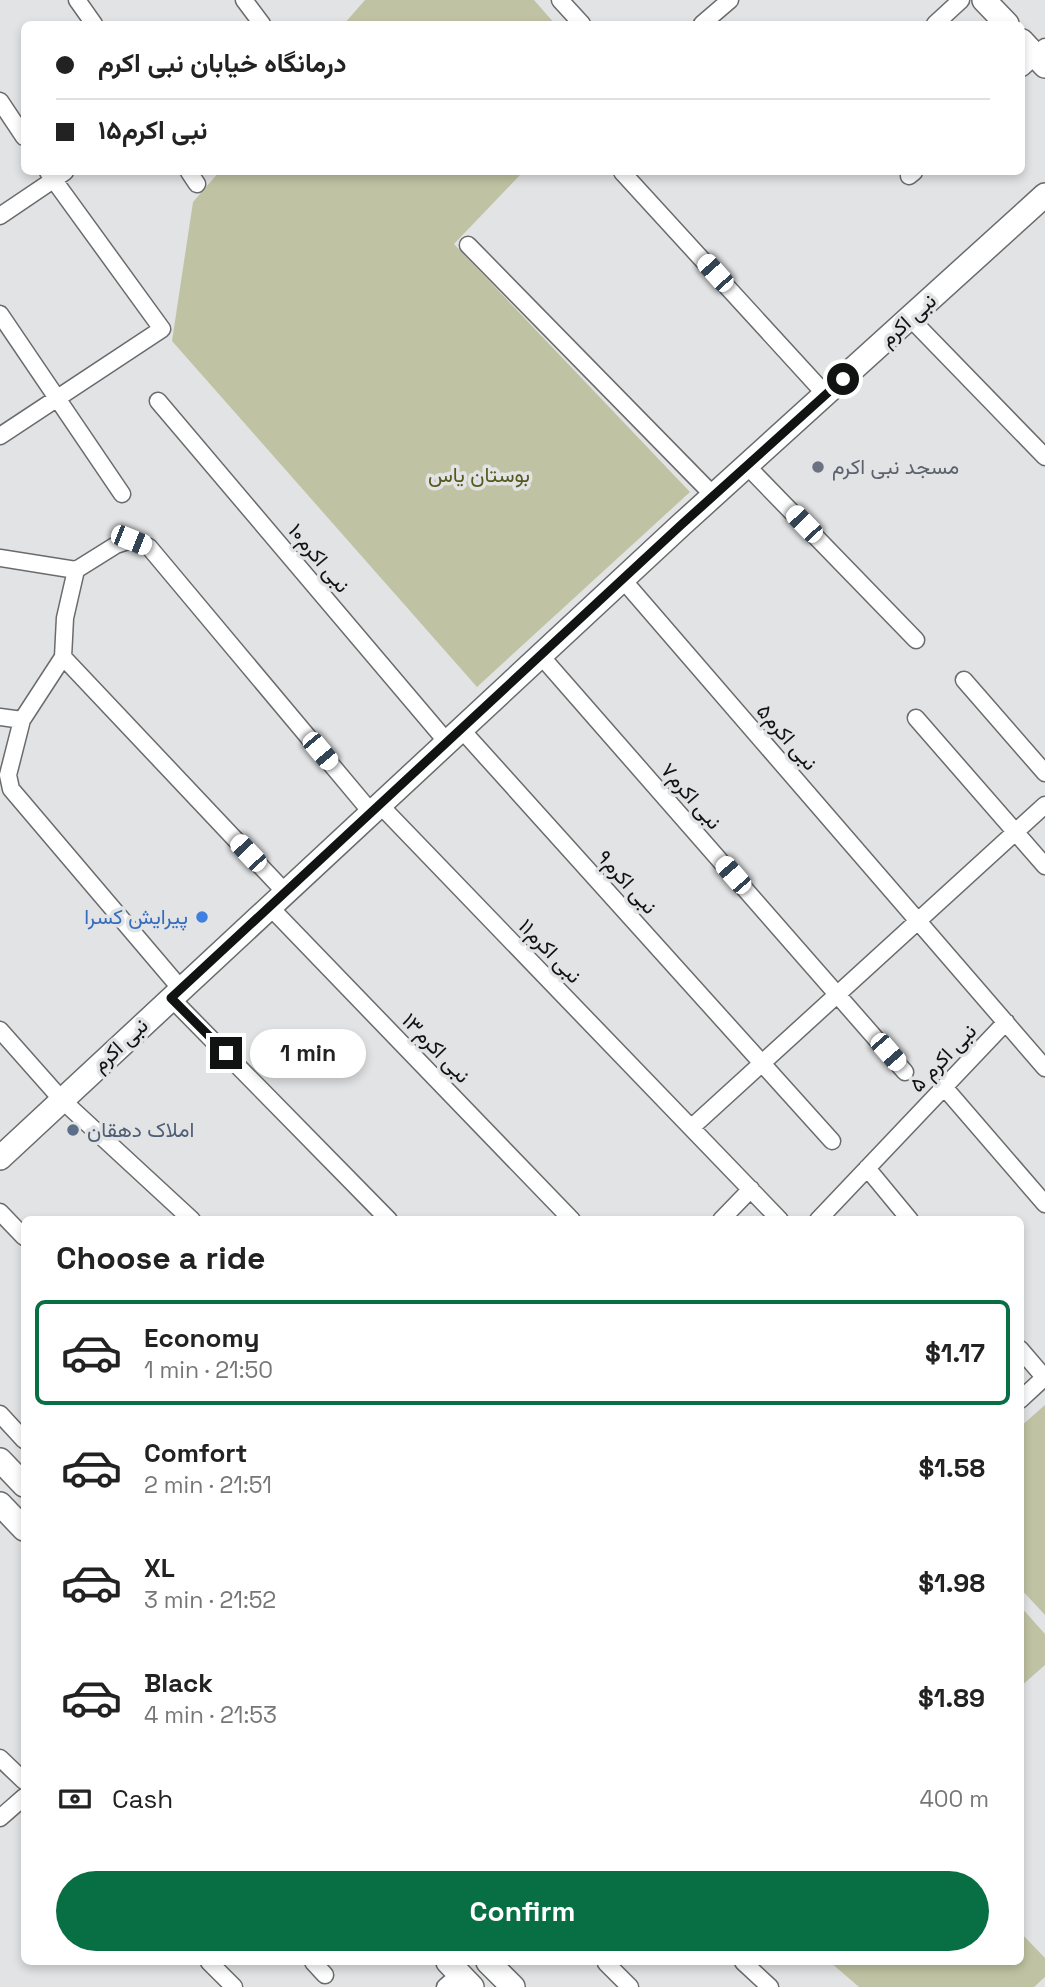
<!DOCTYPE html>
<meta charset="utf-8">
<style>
:root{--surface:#fff;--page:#f6f6f6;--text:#222;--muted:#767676;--line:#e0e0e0;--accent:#086e44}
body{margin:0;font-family:"Space Grotesk",Vazirmatn,sans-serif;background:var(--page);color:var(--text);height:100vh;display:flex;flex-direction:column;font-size:26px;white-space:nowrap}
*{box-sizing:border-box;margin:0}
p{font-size:23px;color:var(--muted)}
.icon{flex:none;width:38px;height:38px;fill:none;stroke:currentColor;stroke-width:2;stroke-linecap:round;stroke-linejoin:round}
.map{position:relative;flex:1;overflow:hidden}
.drawer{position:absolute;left:21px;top:1216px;width:1003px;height:749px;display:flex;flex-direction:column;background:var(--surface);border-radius:10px;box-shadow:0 4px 10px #0003}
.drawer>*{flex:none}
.banner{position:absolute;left:21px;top:21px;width:1004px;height:154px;border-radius:10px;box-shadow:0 4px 10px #0003;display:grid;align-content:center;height:154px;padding:0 35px;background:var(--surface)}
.end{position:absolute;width:32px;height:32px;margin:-16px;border:9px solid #111212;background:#fff;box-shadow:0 0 0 4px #fff}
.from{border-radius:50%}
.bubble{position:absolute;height:49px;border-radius:24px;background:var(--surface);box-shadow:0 4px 10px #0003;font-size:23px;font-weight:700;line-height:49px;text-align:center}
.car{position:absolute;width:21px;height:42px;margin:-21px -10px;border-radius:9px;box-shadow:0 0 5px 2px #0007;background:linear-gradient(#fff 24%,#345 0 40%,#fff 0 76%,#345 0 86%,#fff 0)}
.banner b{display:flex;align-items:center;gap:24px;height:66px;font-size:26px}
.banner b+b{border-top:2px solid var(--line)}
.banner i{width:18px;height:18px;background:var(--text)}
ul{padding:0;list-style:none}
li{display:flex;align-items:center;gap:21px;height:105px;margin:0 14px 10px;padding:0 21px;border:4px solid transparent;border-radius:10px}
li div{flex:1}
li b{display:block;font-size:26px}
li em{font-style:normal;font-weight:700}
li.on{border-color:var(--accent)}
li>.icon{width:63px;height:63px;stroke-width:1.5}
h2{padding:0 35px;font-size:32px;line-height:84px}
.pay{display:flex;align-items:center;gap:18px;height:77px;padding:0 35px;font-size:26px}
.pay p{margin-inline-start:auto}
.action{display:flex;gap:14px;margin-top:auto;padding:14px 35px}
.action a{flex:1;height:80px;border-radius:42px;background:var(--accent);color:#fff;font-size:28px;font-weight:700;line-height:80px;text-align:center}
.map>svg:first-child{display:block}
.green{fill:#c0c3a3}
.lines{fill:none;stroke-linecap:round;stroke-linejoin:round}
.street-casing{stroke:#696b6c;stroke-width:19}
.secondary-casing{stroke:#696b6c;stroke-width:26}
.street{stroke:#fff;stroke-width:16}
.secondary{stroke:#fff;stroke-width:23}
.route{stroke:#111212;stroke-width:9}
.worship-dot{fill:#6b7280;stroke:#e2e3e4;stroke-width:2.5}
.shop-dot{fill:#3f7fe0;stroke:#e2e3e4;stroke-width:2.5}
.service-dot{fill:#5c6f8a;stroke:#e2e3e4;stroke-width:2.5}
.labels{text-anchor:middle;stroke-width:7;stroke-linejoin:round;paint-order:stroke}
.street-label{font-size:21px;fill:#111212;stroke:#e2e3e4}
.worship-label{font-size:21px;fill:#5b616d;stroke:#e2e3e4;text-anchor:start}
.park-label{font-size:21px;fill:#56591b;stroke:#e2e3e4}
.shop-label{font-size:21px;fill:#366cbe;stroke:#e2e3e4;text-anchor:end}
.service-label{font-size:21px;fill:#4e5e75;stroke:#e2e3e4;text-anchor:start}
</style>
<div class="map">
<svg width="1045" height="1987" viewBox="0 0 1045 1987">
<rect width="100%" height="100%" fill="#e2e3e4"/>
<path class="green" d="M365,0H534L555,24H344Z
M219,172H520L522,173L454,244L690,492L477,687L172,341L193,202Z
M1045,1405V1615L1020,1588V1427Z
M1020,1606L1045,1634V1665L1020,1687Z
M1020,1932L1045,1958V1977L1034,1987H859L830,1962H1020Z"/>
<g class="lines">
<g class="street-casing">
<path id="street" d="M77,0L94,24
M244,0L262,24
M560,0L582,24
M702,24L730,0
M935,24L961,0
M1022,68L1045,47
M0,101L24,137
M189,172L197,184
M622,172L826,395
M909,176L914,172
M0,216L65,172
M468,245L715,497
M0,314L122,494
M910,318L1045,457
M158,401L447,742
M0,436L162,329L48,172
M748,467L916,640
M0,558L76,570L116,545L131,540L149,547L371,812
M76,570L65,618L63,657L22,720L8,775L11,789L181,989
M624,581L1045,1068
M541,656L905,1072
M63,657L285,892
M964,680L1045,773
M0,717L22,720
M916,718L1045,866
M461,729L832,1141
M379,804L780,1220
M269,906L572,1220
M171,998L389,1220
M0,1030L62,1100L192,1220
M944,1087L1045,1204
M692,1127L1045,805
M867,1168L910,1220
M0,1212L24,1237
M721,1220L751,1189
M818,1220L1006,1022
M1020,1349L1044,1377
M1020,1400L1045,1377
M0,1414L24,1440
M0,1758L24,1781
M0,1818L24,1797
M209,1962L234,1987
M313,1962L325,1975
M743,1962L770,1987
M606,1963L630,1987
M445,1987L460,1974"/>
</g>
<g class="secondary-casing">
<path id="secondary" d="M984,0L1007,24
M1022,41L1045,66
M0,1158L681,525L1045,195
M0,1460L24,1485
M0,1504L24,1529
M448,1962L472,1987
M488,1962L513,1987"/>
</g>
<use href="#street" class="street"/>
<use href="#secondary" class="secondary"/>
</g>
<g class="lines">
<path class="route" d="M226,1053L171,998L681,525L843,379"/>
</g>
<circle class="worship-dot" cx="818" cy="467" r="7"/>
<circle class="shop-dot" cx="202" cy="917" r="7"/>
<circle class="service-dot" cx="73" cy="1130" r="7"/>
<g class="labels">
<g class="street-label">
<text transform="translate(908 320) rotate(-42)" y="7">نبی اکرم</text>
<text transform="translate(319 558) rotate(50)" y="7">نبی اکرم۱۰</text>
<text transform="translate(787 737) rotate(49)" y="7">نبی اکرم۵</text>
<text transform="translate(691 796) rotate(49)" y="7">نبی اکرم۷</text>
<text transform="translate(627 882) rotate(48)" y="7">نبی اکرم۹</text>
<text transform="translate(550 951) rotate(46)" y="7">نبی اکرم۱۱</text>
<text transform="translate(120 1045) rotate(-43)" y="7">نبی اکرم</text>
<text transform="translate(436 1048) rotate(46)" y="7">نبی اکرم۱۳</text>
<text transform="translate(943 1058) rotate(-46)" y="7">نبی اکرم ۵</text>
</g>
<g class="worship-label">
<text x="832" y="474">مسجد نبی اکرم</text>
</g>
<g class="park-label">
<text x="479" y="482">بوستان یاس</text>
</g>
<g class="shop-label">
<text x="188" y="924">پیرایش کسرا</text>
</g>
<g class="service-label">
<text x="87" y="1137">املاک دهقان</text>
</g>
</g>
</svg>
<i class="end from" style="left:843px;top:379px"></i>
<i class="end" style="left:226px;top:1053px"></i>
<div class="bubble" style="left:250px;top:1029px;width:116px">1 min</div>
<i class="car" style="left:715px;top:273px;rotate:318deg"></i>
<i class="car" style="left:804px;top:524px;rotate:316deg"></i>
<i class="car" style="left:131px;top:540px;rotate:112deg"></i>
<i class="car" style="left:320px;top:751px;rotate:140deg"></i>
<i class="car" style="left:248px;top:853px;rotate:317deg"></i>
<i class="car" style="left:733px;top:875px;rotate:319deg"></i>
<i class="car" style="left:888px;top:1052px;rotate:139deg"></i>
<div class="banner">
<b><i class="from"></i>درمانگاه خیابان نبی اکرم</b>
<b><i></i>نبی اکرم۱۵</b>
</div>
<section class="drawer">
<h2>Choose a ride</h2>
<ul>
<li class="on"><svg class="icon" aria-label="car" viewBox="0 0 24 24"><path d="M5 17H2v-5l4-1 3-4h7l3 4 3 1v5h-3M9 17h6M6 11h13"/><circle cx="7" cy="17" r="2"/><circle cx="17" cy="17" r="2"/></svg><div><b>Economy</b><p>1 min · 21:50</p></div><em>$1.17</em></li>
<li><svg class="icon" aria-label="car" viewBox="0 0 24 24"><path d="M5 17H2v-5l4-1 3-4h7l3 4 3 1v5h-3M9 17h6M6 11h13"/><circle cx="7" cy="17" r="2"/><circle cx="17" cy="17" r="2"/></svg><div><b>Comfort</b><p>2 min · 21:51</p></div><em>$1.58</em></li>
<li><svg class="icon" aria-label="car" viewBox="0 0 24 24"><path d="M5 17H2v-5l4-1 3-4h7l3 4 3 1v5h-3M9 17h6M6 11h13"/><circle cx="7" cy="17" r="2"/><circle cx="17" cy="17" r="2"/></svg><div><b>XL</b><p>3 min · 21:52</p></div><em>$1.98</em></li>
<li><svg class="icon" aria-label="car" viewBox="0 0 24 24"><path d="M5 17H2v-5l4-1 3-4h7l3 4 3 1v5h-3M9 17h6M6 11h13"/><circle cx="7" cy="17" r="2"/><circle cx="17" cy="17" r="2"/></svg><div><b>Black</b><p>4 min · 21:53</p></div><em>$1.89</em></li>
</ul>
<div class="pay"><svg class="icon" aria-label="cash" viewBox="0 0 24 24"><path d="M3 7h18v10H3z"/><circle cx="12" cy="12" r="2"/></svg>Cash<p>400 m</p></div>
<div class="action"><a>Confirm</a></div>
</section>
</div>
